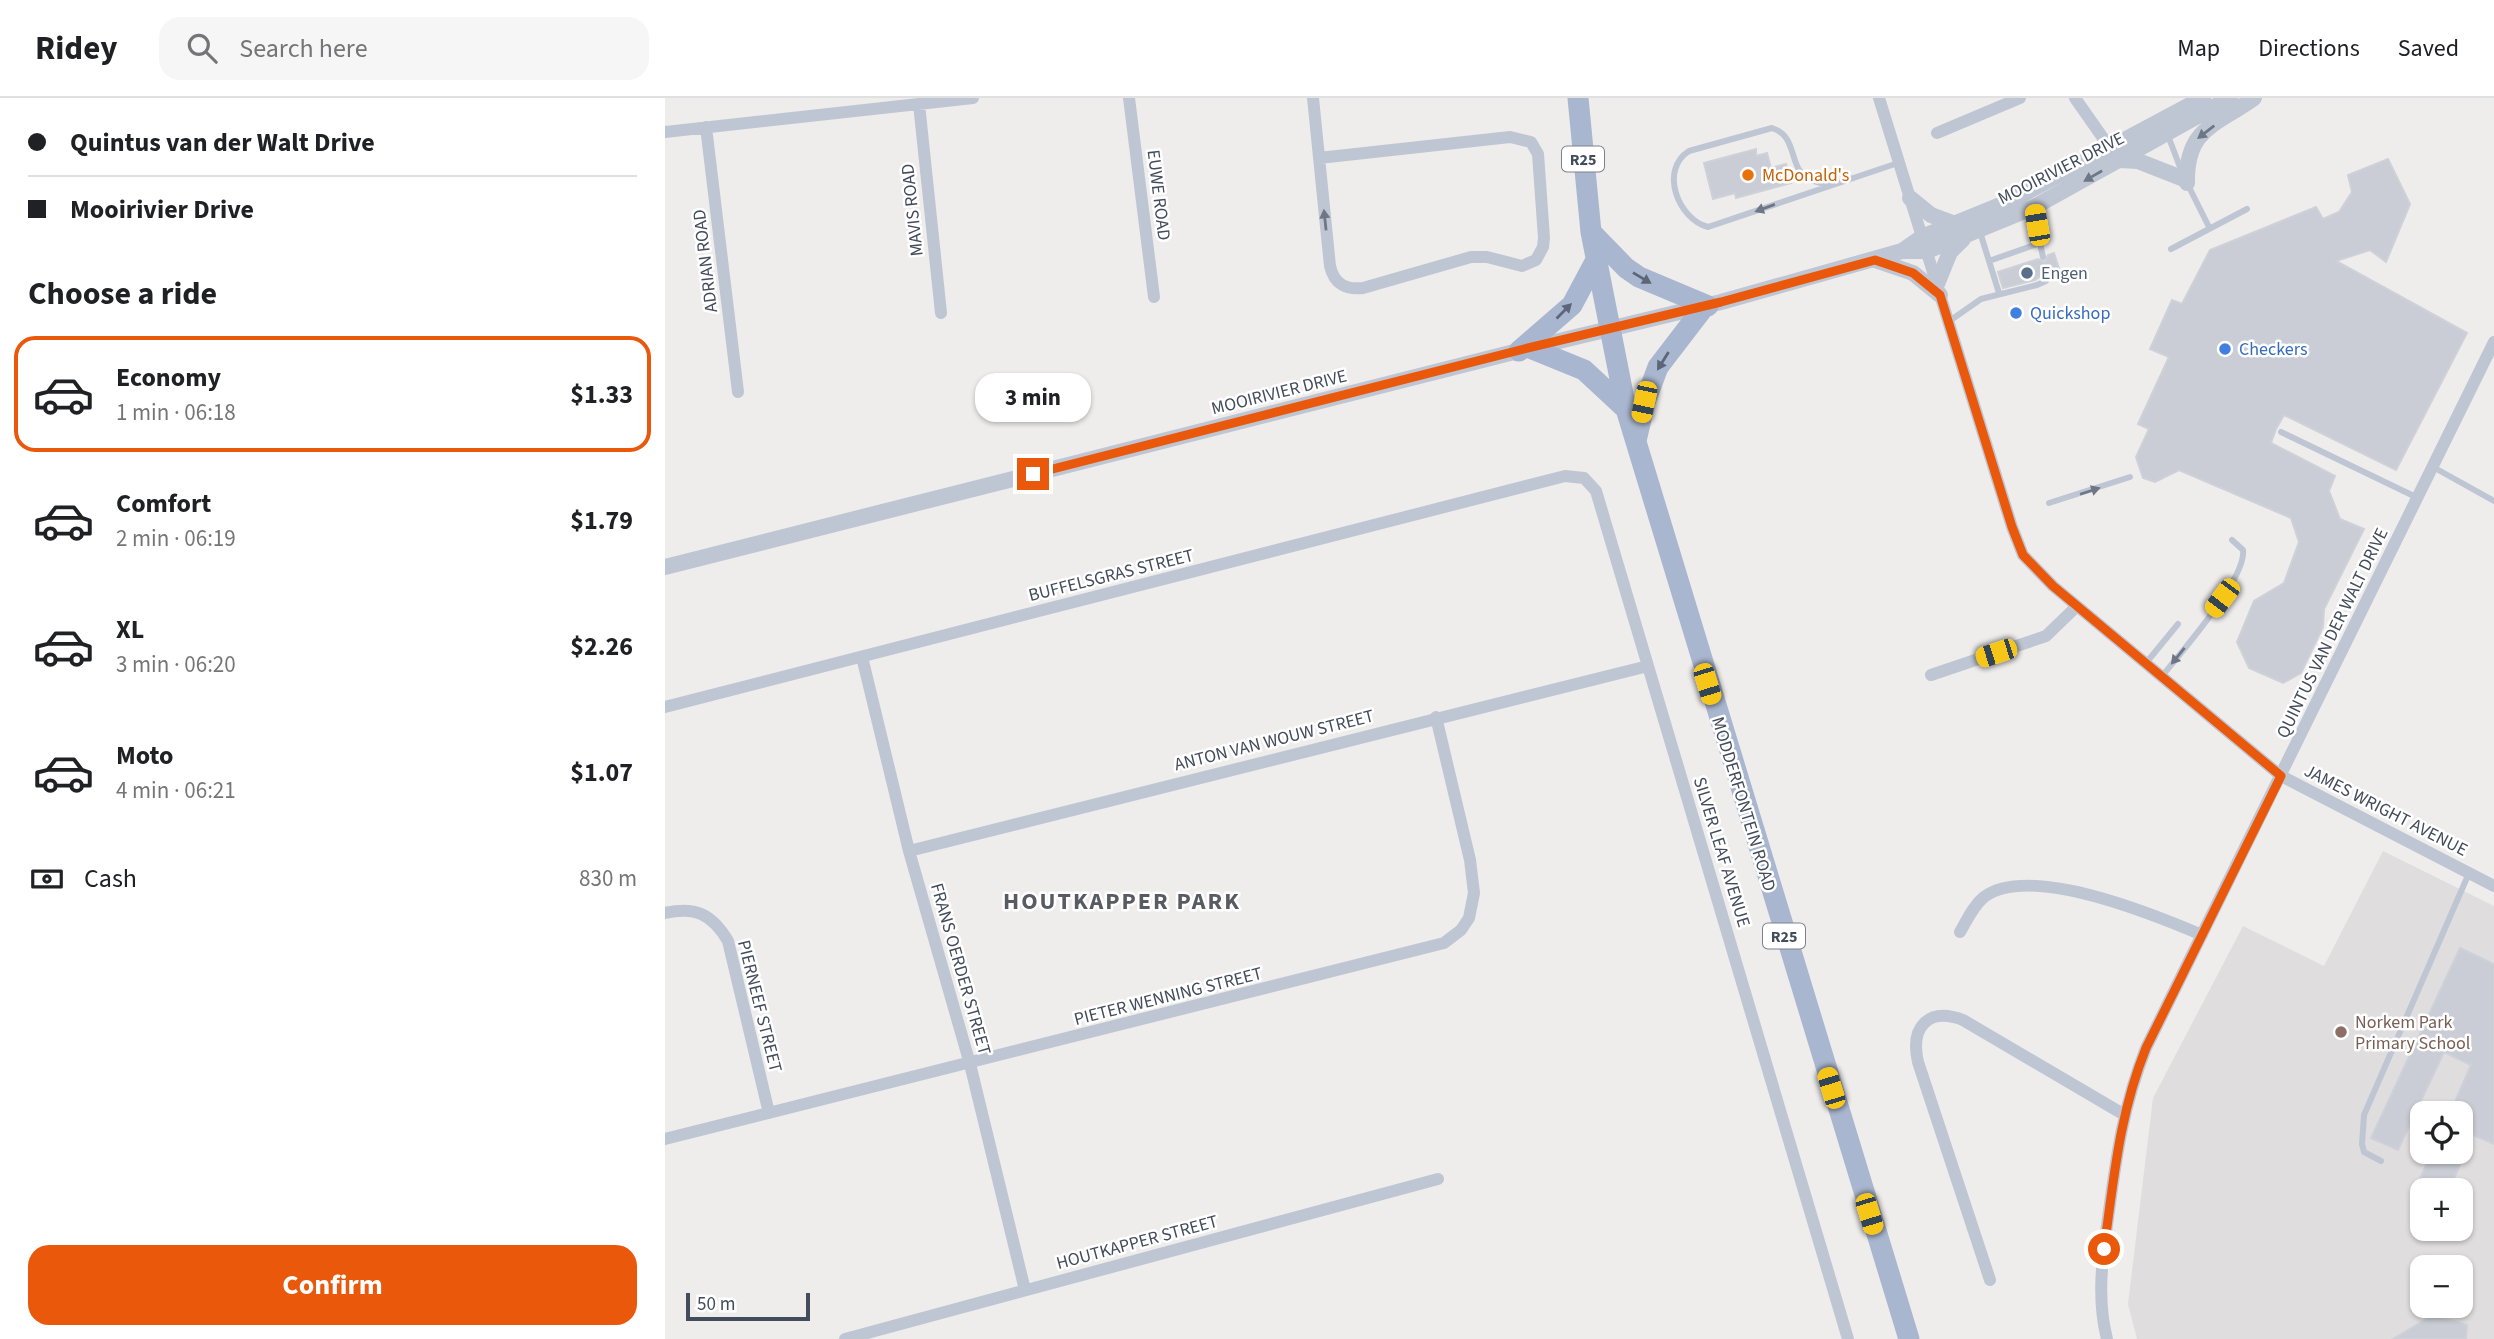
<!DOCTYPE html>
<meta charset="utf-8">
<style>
:root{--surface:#fff;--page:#f6f6f6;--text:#202124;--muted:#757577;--line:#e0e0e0;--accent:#ea580c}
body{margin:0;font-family:"Source Sans 3",sans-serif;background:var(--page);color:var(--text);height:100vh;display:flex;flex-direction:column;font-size:26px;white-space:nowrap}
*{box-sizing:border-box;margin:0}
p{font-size:23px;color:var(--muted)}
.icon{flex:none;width:38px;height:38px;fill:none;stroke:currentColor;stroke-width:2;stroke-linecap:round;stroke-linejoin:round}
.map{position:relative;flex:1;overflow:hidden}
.details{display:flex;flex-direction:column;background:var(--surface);width:665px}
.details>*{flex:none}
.guide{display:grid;align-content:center;height:154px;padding:0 28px;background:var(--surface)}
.tools{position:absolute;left:1745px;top:1003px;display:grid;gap:14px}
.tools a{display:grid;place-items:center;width:63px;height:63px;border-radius:14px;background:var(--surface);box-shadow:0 2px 5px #0004;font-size:35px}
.scale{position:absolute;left:21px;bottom:18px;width:124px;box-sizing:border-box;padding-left:7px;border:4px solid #434c5b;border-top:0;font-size:19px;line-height:24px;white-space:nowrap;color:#434c5b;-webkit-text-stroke:5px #fff;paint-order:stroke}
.end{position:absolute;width:32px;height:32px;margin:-16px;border:9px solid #ea580c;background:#fff;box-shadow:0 0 0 4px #fff}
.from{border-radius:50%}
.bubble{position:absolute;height:49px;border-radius:21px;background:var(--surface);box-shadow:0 2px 5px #0004;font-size:23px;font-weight:700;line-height:49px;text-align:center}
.car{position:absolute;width:21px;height:42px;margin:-21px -10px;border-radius:9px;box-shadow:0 0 5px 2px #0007;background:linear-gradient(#f5c518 24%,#345 0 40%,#f5c518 0 76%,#345 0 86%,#f5c518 0)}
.guide b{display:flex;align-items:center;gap:24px;height:66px;font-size:26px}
.guide b+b{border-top:2px solid var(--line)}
.guide i{width:18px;height:18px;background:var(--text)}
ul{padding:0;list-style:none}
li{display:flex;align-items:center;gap:21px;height:116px;margin:0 14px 10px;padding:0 14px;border:4px solid transparent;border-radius:21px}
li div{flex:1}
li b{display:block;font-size:26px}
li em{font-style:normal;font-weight:700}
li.on{border-color:var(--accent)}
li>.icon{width:63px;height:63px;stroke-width:1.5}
h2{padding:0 28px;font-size:32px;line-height:84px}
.pay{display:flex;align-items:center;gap:18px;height:77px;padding:0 28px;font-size:26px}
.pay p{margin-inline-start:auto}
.primary-button{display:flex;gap:14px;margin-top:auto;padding:14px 28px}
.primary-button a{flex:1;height:80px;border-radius:21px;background:var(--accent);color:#fff;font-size:28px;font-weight:700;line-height:80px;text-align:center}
header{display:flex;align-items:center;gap:42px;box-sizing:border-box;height:98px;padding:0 35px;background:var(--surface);border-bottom:2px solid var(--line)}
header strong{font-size:33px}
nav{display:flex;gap:38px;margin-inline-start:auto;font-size:24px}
.search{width:490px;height:63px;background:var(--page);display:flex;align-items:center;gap:18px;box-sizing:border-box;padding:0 24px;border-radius:21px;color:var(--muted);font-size:26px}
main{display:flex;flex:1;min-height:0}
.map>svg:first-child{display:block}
.education{fill:#e0ddde;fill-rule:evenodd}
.building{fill:#cacdd5;stroke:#cfd1d9;stroke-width:2}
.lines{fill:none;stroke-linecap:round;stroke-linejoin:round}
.service{stroke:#bec6d3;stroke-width:6}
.minor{stroke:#bec6d3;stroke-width:12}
.tertiary{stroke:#bec6d3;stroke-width:16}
.primary{stroke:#a9b6cf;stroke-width:21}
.oneway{fill:#6e7785}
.oneway2{fill:#5c6678}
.route{stroke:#ea580c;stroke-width:9}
.food-dot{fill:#e8710a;stroke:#fff;stroke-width:2.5}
.service-dot{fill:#5c6f8a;stroke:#fff;stroke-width:2.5}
.shop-dot{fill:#3f7fe0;stroke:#fff;stroke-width:2.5}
.education-dot{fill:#8d6e63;stroke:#fff;stroke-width:2.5}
.labels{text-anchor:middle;stroke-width:5;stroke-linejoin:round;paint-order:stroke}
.shield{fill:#fff;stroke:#7b828c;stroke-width:2}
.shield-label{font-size:16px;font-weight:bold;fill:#434c5b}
.street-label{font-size:18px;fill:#434c5b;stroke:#fff}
.food-label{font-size:18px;fill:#c56008;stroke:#fff;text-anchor:start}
.service-label{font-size:18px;fill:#4e5e75;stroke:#fff;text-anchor:start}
.shop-label{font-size:18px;fill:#366cbe;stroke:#fff;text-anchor:start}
.education-label{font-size:18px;fill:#785e54;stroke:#fff;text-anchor:start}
.district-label{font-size:24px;font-weight:bold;letter-spacing:2px;fill:#585b62;stroke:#fff}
</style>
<header>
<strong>Ridey</strong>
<div class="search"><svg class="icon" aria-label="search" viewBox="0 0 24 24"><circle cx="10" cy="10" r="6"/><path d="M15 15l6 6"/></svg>Search here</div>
<nav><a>Map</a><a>Directions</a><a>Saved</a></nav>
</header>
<main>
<section class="details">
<div class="guide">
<b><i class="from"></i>Quintus van der Walt Drive</b>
<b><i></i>Mooirivier Drive</b>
</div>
<h2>Choose a ride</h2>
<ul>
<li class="on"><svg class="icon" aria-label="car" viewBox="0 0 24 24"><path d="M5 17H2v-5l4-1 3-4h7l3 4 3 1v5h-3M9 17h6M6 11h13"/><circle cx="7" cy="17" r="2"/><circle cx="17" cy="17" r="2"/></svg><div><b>Economy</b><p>1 min · 06:18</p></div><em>$1.33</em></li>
<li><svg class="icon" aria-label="car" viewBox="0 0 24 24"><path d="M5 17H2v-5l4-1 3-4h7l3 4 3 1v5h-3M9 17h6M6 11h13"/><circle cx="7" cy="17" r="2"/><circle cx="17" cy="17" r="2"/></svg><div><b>Comfort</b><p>2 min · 06:19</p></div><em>$1.79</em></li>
<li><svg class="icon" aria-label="car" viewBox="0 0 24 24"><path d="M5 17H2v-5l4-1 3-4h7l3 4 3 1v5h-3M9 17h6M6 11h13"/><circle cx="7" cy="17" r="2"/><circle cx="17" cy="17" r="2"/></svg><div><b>XL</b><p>3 min · 06:20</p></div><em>$2.26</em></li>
<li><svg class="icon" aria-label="car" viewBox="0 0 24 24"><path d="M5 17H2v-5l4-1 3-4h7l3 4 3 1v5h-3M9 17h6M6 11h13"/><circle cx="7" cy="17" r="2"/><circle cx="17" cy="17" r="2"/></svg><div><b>Moto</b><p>4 min · 06:21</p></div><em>$1.07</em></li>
</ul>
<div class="pay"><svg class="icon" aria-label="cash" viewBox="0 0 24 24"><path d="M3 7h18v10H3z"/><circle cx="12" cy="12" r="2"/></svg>Cash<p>830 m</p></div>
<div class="primary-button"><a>Confirm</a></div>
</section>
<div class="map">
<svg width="1829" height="1241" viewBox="0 0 1829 1241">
<rect width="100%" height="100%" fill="#efecec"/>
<path class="education" d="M1718,753L1829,808V1241H1472L1463,1206L1488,1000L1578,828L1659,868ZM1757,1015H1796V1054H1757ZM1757,1092H1796V1130H1757ZM1757,1169H1796V1208H1757Z"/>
<path class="building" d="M1091,51V58L1102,55L1106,70L1121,66L1126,85L1071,100L1070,95L1048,101L1039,65Z
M1723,61L1745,106L1721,164L1705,152L1671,163L1802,235L1731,372L1619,317L1611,331L1606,345L1670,378L1664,393L1675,421L1699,431L1659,511L1658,529L1636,575L1618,585L1584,570L1572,544L1589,503L1619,485L1634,444L1626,420L1514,372L1490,384L1478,380L1471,359L1484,331L1473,326L1504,259L1485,251L1507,202L1517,206L1545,152L1651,109L1658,121L1674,114L1687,94L1683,77Z
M1389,155L1395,174L1388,177L1382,173L1370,182L1338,190L1333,174L1373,161L1380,164L1383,157Z
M1795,850L1829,866V1046L1808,1037L1784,1092H1750L1767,1054H1796V1015H1785L1806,967L1779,954L1733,1052L1706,1040Z
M1768,1217L1802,1227L1801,1241H1728Z"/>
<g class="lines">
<path class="service" d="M1502,35L1518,77
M1164,87C1157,85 1148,84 1142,80C1123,68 1133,38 1107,30L1024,53C994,72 1013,121 1043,129L1233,65
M1523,87L1544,129
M1315,134L1334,195
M1375,145L1378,159
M1506,151L1582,111
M1324,163L1375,145L1369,111
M1283,224L1316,201L1372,187L1381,183L1383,179
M1616,334L1753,400
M1768,369L1829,403
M1384,405L1465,379
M1481,565L1513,526
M1497,578C1516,555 1582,479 1578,452L1567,442
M1716,1063L1699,1054L1697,1046L1699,1017L1804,775"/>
<path class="minor" d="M464,0L489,199
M648,0L665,168C669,186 681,192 698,190L806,159H822L857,168L871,162L878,149L879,140L873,56L866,44L845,39L654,60
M1214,0L1347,429L1358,457L1388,488L1616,678L1829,788
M1410,0L1445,50
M254,6L276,215
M41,29L73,294
M0,34L308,0
M1272,35L1355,0
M197,559L244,753L305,966L360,1192
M1266,577L1381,538L1412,508
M0,609L900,378L919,380L931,393L1183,1241
M244,753L983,568
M0,815C30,808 47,816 63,843L104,1015
M1295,834C1302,822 1308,808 1319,799C1365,765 1490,817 1537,837
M0,1041L779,845L796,832L804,820L809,795L805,762L771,619
M1325,1182L1253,964C1245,929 1263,909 1298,922L1458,1016
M180,1241L773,1081
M1442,1241C1431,1198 1438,1156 1444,1113C1452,1053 1459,1006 1481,950L1829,244"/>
<path class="tertiary" d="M1455,62L1473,63L1519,81
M1522,85C1521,30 1550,28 1589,0
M1245,100L1266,117L1290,126
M1237,153L1257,139L1343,104L1538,0
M1210,162L1248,175L1275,197
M1272,186L1285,154L1298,141
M0,469L865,250L1056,204L1237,153H1262L1369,109L1565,0"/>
<path class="primary" d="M913,0L926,134L961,311L1244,1241
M926,134L961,170L974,179L1043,208
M865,250L919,272L961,311
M854,253L907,207L931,162
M971,343L980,304L993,269L1039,209"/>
</g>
<defs><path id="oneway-solid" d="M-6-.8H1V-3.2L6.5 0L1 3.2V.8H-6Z" transform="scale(1.75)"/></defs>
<g class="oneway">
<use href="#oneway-solid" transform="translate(1541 34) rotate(142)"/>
<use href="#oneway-solid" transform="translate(1428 78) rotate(150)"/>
<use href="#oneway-solid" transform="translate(1100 110) rotate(160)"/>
<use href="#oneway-solid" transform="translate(660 122) rotate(-96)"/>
<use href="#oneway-solid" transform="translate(1425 393) rotate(-18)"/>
<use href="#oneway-solid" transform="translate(1513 558) rotate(129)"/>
</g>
<g class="oneway2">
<use href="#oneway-solid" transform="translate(977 180) rotate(31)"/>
<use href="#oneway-solid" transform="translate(899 213) rotate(-45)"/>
<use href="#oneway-solid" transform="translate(998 263) rotate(122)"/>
</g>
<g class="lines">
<path class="route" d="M368,376L859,251L1056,204L1210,162L1248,175L1275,197L1347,429L1358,457L1388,488L1616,678L1481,950C1454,1017 1449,1080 1439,1151"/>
</g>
<circle class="food-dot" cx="1083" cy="77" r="7"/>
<circle class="service-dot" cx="1362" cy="175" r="7"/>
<g class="shop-dot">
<circle cx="1351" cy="215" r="7"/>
<circle cx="1560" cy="251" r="7"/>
</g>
<circle class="education-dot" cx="1676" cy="934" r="7"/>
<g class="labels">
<g class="shield">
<rect x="897" y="48.5" width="42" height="25" rx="5"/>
<rect x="1098" y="825.5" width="42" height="25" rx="5"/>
</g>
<g class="shield-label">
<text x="918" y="67">R25</text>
<text x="1119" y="844">R25</text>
</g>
<g class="street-label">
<text transform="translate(1396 70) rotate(-27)" y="6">MOOIRIVIER DRIVE</text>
<text transform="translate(494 97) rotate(83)" y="6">EUWE ROAD</text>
<text transform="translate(247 112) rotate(-96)" y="6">MAVIS ROAD</text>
<text transform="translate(40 163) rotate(-97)" y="6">ADRIAN ROAD</text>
<text transform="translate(614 294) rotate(-14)" y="6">MOOIRIVIER DRIVE</text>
<text transform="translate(446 477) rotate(-14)" y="6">BUFFELSGRAS STREET</text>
<text transform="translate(1667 535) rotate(-64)" y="6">QUINTUS VAN DER WALT DRIVE</text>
<text transform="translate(609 642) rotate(-14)" y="6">ANTON VAN WOUW STREET</text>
<text transform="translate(1079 706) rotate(73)" y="6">MODDERFONTEIN ROAD</text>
<text transform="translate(1721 712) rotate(27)" y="6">JAMES WRIGHT AVENUE</text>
<text transform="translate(1057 754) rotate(73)" y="6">SILVER LEAF AVENUE</text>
<text transform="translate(296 871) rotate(74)" y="6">FRANS OERDER STREET</text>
<text transform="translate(503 898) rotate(-14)" y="6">PIETER WENNING STREET</text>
<text transform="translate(95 908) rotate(76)" y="6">PIERNEEF STREET</text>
<text transform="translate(472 1144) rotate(-15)" y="6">HOUTKAPPER STREET</text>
</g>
<g class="food-label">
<text x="1097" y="83">McDonald's</text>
</g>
<g class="service-label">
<text x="1376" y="181">Engen</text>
</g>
<g class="shop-label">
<text x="1365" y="221">Quickshop</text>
<text x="1574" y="257">Checkers</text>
</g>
<g class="education-label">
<text x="1690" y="930">Norkem Park<tspan x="1690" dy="21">Primary School</tspan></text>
</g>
<g class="district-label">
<text x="457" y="811">HOUTKAPPER PARK</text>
</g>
</g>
</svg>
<div class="tools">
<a><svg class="icon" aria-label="locate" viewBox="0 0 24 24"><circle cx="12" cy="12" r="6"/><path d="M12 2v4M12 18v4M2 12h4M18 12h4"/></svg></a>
<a>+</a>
<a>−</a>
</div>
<div class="scale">50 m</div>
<i class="end from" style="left:1439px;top:1151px"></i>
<i class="end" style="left:368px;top:376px"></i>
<div class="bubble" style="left:310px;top:275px;width:116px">3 min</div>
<i class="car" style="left:1372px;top:127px;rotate:350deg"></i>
<i class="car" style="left:979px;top:304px;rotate:192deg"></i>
<i class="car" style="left:1557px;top:500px;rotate:217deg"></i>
<i class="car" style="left:1331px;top:555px;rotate:252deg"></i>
<i class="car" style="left:1042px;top:586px;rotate:163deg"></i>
<i class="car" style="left:1166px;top:990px;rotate:343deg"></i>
<i class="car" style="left:1204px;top:1116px;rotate:163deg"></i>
</div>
</main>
